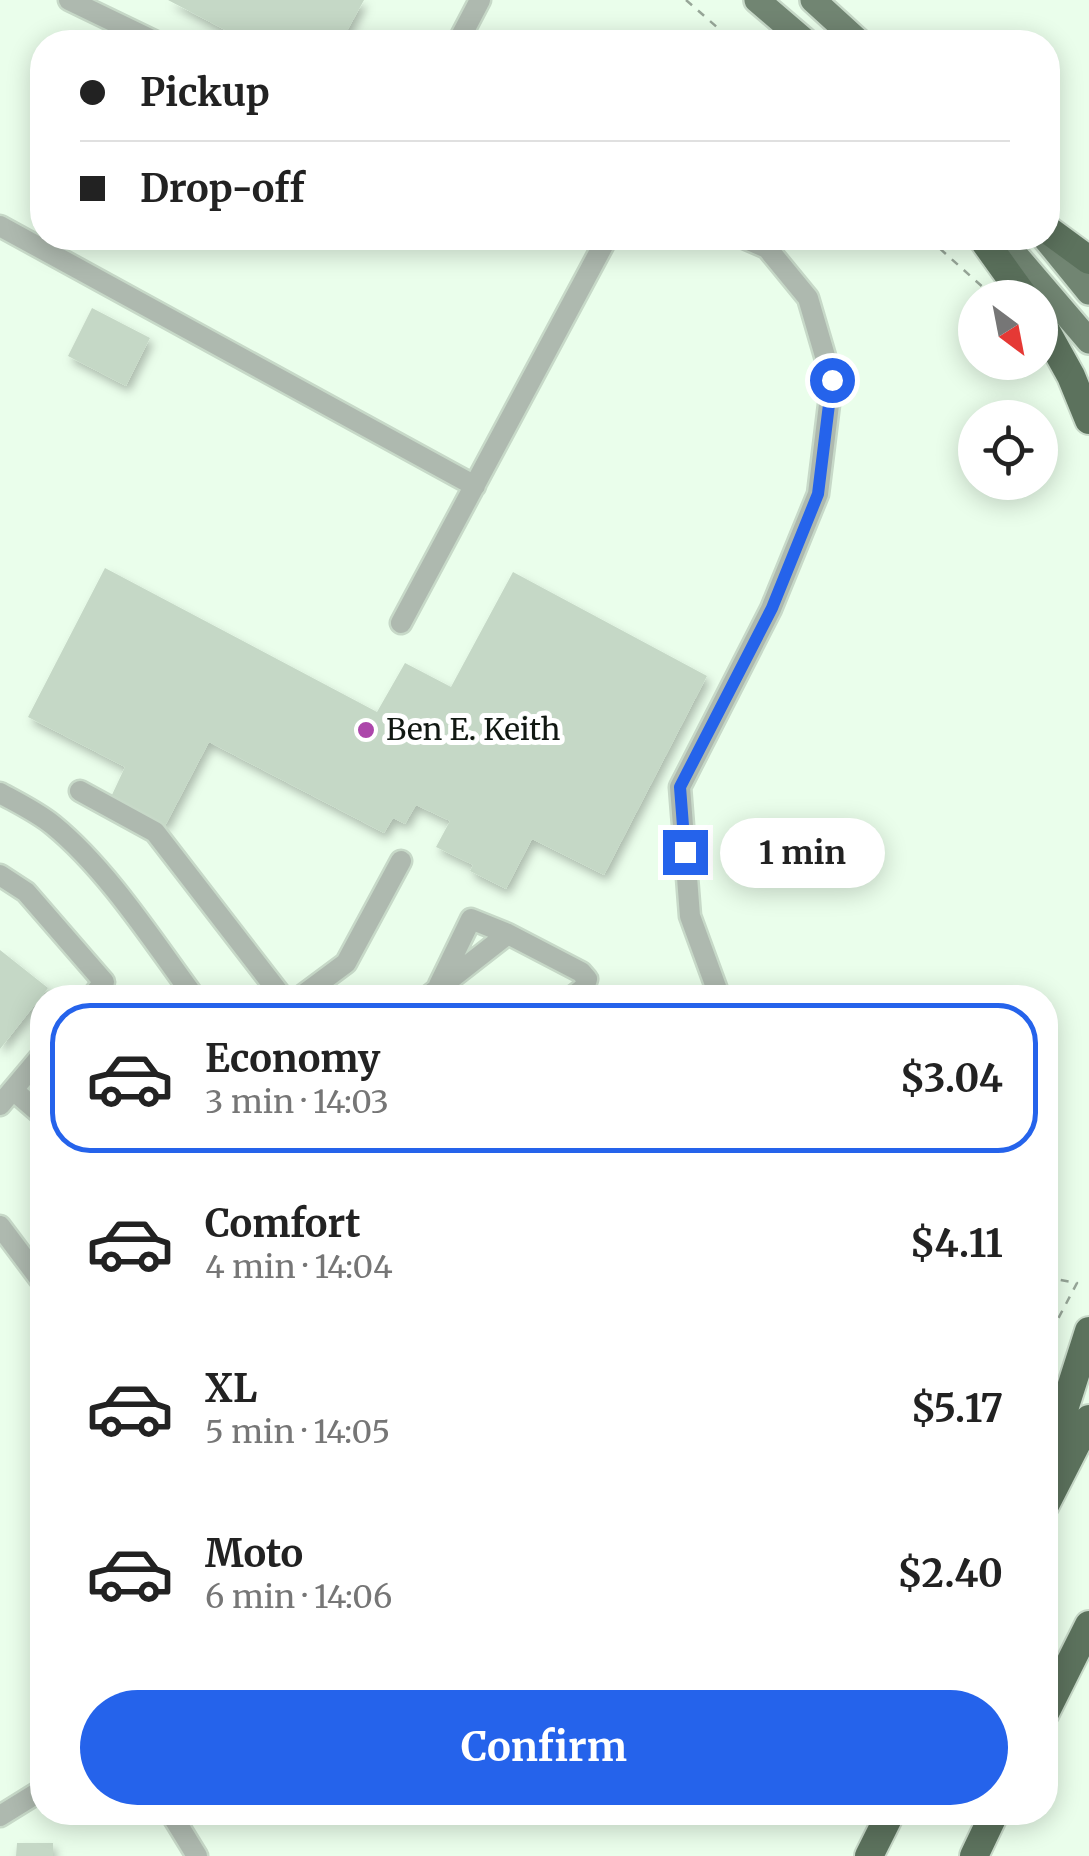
<!DOCTYPE html>
<meta charset="utf-8">
<style>
:root{--surface:#fff;--page:#f2f2f2;--text:#222;--muted:#767676;--line:#e0e0e0;--accent:#2563eb}
body{margin:0;font-family:Merriweather,serif;background:var(--page);color:var(--text);height:100vh;display:flex;flex-direction:column;font-size:38px;white-space:nowrap}
*{box-sizing:border-box;margin:0}
p{font-size:32px;color:var(--muted)}
.icon{flex:none;width:55px;height:55px;fill:none;stroke:currentColor;stroke-width:2;stroke-linecap:round;stroke-linejoin:round}
.map{position:relative;flex:1;overflow:hidden}
.details{position:absolute;left:30px;top:985px;width:1028px;height:840px;display:flex;flex-direction:column;background:var(--surface);border-radius:40px;box-shadow:0 5px 25px #0003}
.details>*{flex:none}
.top-card{position:absolute;left:30px;top:30px;width:1030px;height:220px;border-radius:40px;box-shadow:0 5px 25px #0003;display:grid;align-content:center;height:220px;padding:0 50px;background:var(--surface)}
.needle{width:65px;rotate:148deg}
.tools{position:absolute;left:958px;top:280px;display:grid;gap:20px}
.tools a{display:grid;place-items:center;width:100px;height:100px;border-radius:50%;background:var(--surface);box-shadow:0 5px 25px #0003;font-size:50px}
.end{position:absolute;width:45px;height:45px;margin:-22px;border:12px solid #2563eb;background:#fff;box-shadow:0 0 0 5px #fff}
.from{border-radius:50%}
.bubble{position:absolute;height:70px;border-radius:35px;background:var(--surface);box-shadow:0 5px 25px #0003;font-size:32px;font-weight:700;line-height:70px;text-align:center}
.top-card b{display:flex;align-items:center;gap:35px;height:95px;font-size:38px}
.top-card b+b{border-top:2px solid var(--line)}
.top-card i{width:25px;height:25px;background:var(--text)}
ul{padding:18px 0 0;list-style:none}
li{display:flex;align-items:center;gap:30px;height:150px;margin:0 20px 15px;padding:0 30px;border:5px solid transparent;border-radius:40px}
li div{flex:1}
li b{display:block;font-size:38px}
li em{font-style:normal;font-weight:700}
li.selected{border-color:var(--accent)}
li>.icon{width:90px;height:90px;stroke-width:1.5}
.cta{display:flex;gap:20px;margin-top:auto;padding:20px 50px}
.cta a{flex:1;height:115px;border-radius:60px;background:var(--accent);color:#fff;font-size:40px;font-weight:700;line-height:115px;text-align:center}
.map>svg:first-child{display:block}
.building{fill:#c5d8c6;filter:url(#shadow)}
.lines{fill:none;stroke-linecap:round;stroke-linejoin:round}
.minor-casing{stroke:#c7d9c8;stroke-width:25}
.major-casing{stroke:#c7d9c8;stroke-width:30}
.highway-casing{stroke:#c7d9c8;stroke-width:32}
.path{stroke:#97a698;stroke-width:2.5;stroke-dasharray:8 8;stroke-linecap:butt}
.minor{stroke:#aeb9af;stroke-width:20}
.major{stroke:#718572;stroke-width:25}
.highway{stroke:#5c725d;stroke-width:28}
.route{stroke:#2563eb;stroke-width:12}
.poi-dot{fill:#ac46aa;stroke:#fff;stroke-width:4}
.labels{text-anchor:middle;stroke-width:10;stroke-linejoin:round;paint-order:stroke}
.poi-label{font-size:30px;fill:#111812;stroke:#fff;text-anchor:start}
</style>
<div class="map">
<svg width="1089" height="1856" viewBox="0 0 1089 1856">
<defs>
<filter id="shadow"><feDropShadow dx="3.5" dy="6" stdDeviation="5" flood-color="#0004"/></filter>
</defs>
<rect width="100%" height="100%" fill="#eafeeb"/>
<path class="building" d="M168,0H364L341,42H248Z
M92,308L150,338L126,386L68,356Z
M105,568L377,712L405,663L451,687L513,572L707,676L604,875L532,839L506,889L470,871L473,865L436,847L450,821L416,805L405,824L393,818L384,833L209,742L165,826L111,797L125,767L28,717Z
M0,950L48,988L0,1049Z
M17,1843H53V1856H16Z"/>
<g class="lines">
<g class="minor-casing">
<path id="minor" d="M69,0L156,42
M458,42L480,0
M0,226L475,486
M401,623L607,238
M80,791L155,832L283,998
M0,793C18,803 37,812 53,825C107,869 153,941 195,998
M0,875L26,892L104,982L91,998
M439,985L471,919L508,934
M299,998L346,963L401,861
M426,998L508,934L581,972L587,979L584,988L571,998
M720,998L690,916L680,787L771,609L818,494L832,380L808,298L767,248L744,238
M13,1090L42,1115
M0,1105L42,1055
M0,1226L42,1282
M170,1812L197,1856
M0,1816L42,1790"/>
</g>
<g class="major-casing">
<path id="major" d="M757,0L806,42
M813,0L859,42
M1001,238L1089,341
M1045,238L1089,292"/>
</g>
<g class="highway-casing">
<path id="highway" d="M1048,230L1089,260
M982,238L1025,298
M1040,320L1071,376L1089,420
M1045,1469L1089,1331
M1045,1505L1089,1419
M1045,1713L1089,1625
M869,1856L891,1812
M974,1856L995,1812"/>
</g>
<path class="path" d="M686,0L734,42
M928,238L995,298
M1045,1277L1077,1283L1050,1334L1045,1333"/>
<use href="#minor" class="minor"/>
<use href="#major" class="major"/>
<use href="#highway" class="highway"/>
</g>
<g class="lines">
<path class="route" d="M685,852L680,787L772,608L818,494L832,380"/>
</g>
<circle class="poi-dot" cx="366" cy="730" r="10"/>
<g class="labels">
<g class="poi-label">
<text x="386" y="740">Ben E. Keith</text>
</g>
</g>
</svg>
<div class="tools">
<a><svg class="needle" viewBox="-14 -14 28 28"><path d="M0-13l5 13h-10z" fill="#e53935"/><path d="M0 13l5-13h-10z" fill="#767676"/></svg></a>
<a><svg class="icon" aria-label="locate" viewBox="0 0 24 24"><circle cx="12" cy="12" r="6"/><path d="M12 2v4M12 18v4M2 12h4M18 12h4"/></svg></a>
</div>
<i class="end from" style="left:832px;top:380px"></i>
<i class="end" style="left:685px;top:852px"></i>
<div class="bubble" style="left:720px;top:818px;width:165px">1 min</div>
<div class="top-card">
<b><i class="from"></i>Pickup</b>
<b><i></i>Drop-off</b>
</div>
<section class="details">
<ul>
<li class="selected"><svg class="icon" aria-label="car" viewBox="0 0 24 24"><path d="M5 17H2v-5l4-1 3-4h7l3 4 3 1v5h-3M9 17h6M6 11h13"/><circle cx="7" cy="17" r="2"/><circle cx="17" cy="17" r="2"/></svg><div><b>Economy</b><p>3 min · 14:03</p></div><em>$3.04</em></li>
<li><svg class="icon" aria-label="car" viewBox="0 0 24 24"><path d="M5 17H2v-5l4-1 3-4h7l3 4 3 1v5h-3M9 17h6M6 11h13"/><circle cx="7" cy="17" r="2"/><circle cx="17" cy="17" r="2"/></svg><div><b>Comfort</b><p>4 min · 14:04</p></div><em>$4.11</em></li>
<li><svg class="icon" aria-label="car" viewBox="0 0 24 24"><path d="M5 17H2v-5l4-1 3-4h7l3 4 3 1v5h-3M9 17h6M6 11h13"/><circle cx="7" cy="17" r="2"/><circle cx="17" cy="17" r="2"/></svg><div><b>XL</b><p>5 min · 14:05</p></div><em>$5.17</em></li>
<li><svg class="icon" aria-label="car" viewBox="0 0 24 24"><path d="M5 17H2v-5l4-1 3-4h7l3 4 3 1v5h-3M9 17h6M6 11h13"/><circle cx="7" cy="17" r="2"/><circle cx="17" cy="17" r="2"/></svg><div><b>Moto</b><p>6 min · 14:06</p></div><em>$2.40</em></li>
</ul>
<div class="cta"><a>Confirm</a></div>
</section>
</div>
